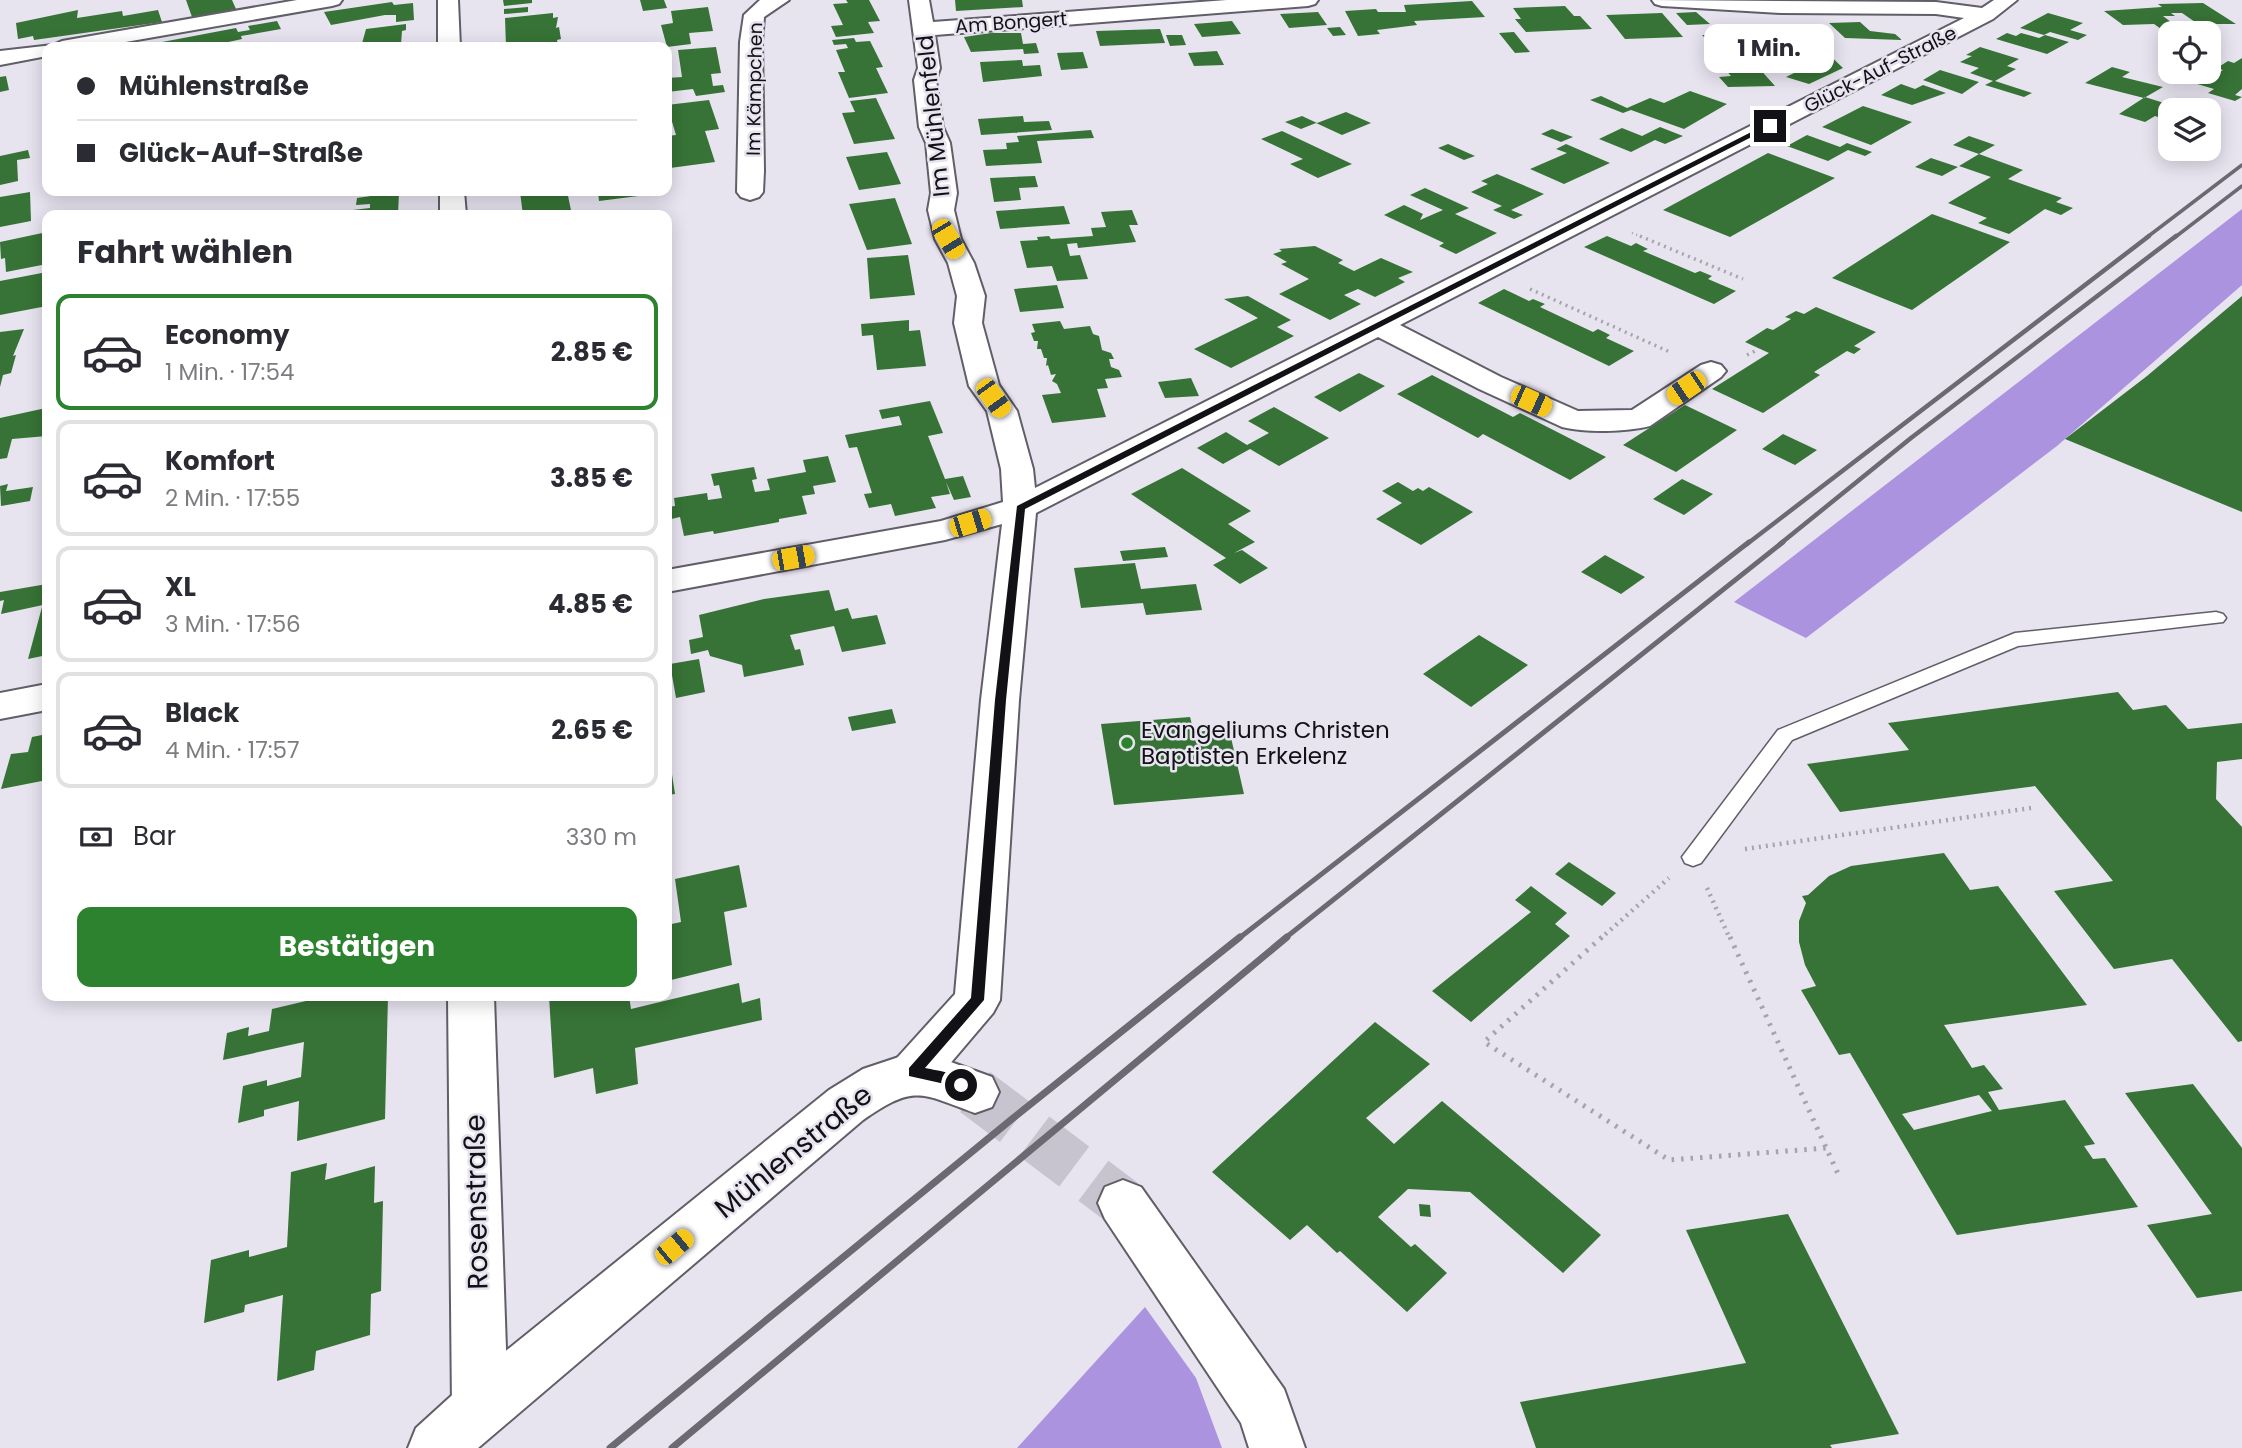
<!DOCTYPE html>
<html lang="de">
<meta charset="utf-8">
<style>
:root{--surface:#fff;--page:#f7f7f7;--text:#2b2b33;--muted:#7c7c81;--line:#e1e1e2;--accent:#2d822f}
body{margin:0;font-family:Poppins,sans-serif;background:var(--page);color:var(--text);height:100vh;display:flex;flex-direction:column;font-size:26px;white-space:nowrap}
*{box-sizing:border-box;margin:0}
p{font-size:23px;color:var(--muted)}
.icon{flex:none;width:38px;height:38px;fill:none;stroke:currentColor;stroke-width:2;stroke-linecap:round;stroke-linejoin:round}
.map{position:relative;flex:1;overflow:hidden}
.side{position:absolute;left:42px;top:210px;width:630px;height:791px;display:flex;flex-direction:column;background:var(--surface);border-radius:14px;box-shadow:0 4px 18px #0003}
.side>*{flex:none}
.hud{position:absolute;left:42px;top:42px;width:630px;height:154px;border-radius:14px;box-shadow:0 4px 18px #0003;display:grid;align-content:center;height:154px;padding:0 35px;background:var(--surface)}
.buttons{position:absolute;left:2158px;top:21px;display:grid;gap:14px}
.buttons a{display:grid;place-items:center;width:63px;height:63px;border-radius:14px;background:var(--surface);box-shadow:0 4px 18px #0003;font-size:35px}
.end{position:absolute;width:32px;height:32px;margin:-16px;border:9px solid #121115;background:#fff;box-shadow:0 0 0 4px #fff}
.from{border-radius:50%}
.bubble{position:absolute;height:49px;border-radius:14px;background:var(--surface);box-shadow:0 4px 18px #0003;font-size:23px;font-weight:700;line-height:49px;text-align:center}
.car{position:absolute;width:21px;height:42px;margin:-21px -10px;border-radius:9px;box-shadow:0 0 5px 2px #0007;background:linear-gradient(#f5c518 24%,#345 0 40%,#f5c518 0 76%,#345 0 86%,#f5c518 0)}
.hud b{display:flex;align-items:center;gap:24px;height:66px;font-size:26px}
.hud b+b{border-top:2px solid var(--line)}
.hud i{width:18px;height:18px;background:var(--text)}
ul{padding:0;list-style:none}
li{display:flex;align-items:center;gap:21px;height:116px;margin:0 14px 10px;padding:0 21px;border:4px solid var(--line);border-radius:14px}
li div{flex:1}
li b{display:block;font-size:26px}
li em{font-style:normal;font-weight:700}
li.current{border-color:var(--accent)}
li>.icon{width:63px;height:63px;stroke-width:1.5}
h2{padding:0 35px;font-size:32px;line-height:84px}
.pay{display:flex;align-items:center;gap:18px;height:77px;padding:0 35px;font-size:26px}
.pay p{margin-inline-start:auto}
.action{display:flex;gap:14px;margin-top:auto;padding:14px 35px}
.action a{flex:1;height:80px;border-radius:14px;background:var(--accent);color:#fff;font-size:28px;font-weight:700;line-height:80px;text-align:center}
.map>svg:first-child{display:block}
.forest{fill:#ac93e0}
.building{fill:#377336;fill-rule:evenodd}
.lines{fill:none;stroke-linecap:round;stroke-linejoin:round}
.tertiary-tunnel{stroke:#c7c4cf;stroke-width:50;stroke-dasharray:50 24;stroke-linecap:butt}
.service-casing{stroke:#615e68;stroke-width:3}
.minor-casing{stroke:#615e68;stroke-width:4}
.tertiary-casing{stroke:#615e68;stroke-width:4}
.path-far3{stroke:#a6a3ad;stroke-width:2.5;stroke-dasharray:1 3.5;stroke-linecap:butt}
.path-far2{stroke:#a6a3ad;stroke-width:3.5;stroke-dasharray:2 4.5;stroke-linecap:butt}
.path-far1{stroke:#a6a3ad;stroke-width:4.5;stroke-dasharray:2 5;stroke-linecap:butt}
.path{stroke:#a6a3ad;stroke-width:5;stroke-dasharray:2.5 7;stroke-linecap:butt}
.service{fill:#fff;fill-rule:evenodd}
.minor{fill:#fff;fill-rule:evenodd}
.tertiary{fill:#fff;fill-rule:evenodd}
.rail-far3{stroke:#6b6971;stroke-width:3.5}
.rail-far2{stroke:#6b6971;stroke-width:4.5}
.rail-far1{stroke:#6b6971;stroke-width:5}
.rail{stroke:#6b6971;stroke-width:7}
.route{fill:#121115}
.poi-dot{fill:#2d822f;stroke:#e7e4f0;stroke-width:2.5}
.labels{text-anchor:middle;stroke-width:5;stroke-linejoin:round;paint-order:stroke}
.far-street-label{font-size:19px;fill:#121115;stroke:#e7e4f0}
.street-label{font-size:23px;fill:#121115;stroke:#e7e4f0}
.poi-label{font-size:23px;fill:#121115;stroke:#e7e4f0;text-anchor:start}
.near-street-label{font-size:28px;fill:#121115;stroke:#e7e4f0}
</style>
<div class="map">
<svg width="2242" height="1448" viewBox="0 0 2242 1448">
<rect width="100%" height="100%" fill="#e7e4f0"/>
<path class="forest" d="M2242,209V285L2057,446L1806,638L1734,602Z
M1145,1307L1196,1378L1222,1448H1017Z"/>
<path class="building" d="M186,0H232L236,9L192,17Z
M503,0H532V3L504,6Z
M640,0H664L667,8L643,11Z
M846,0H869L880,21L868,22L874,33L836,37L831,26L843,25L833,4L848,3Z
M955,0H1022L1023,7L956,11Z
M1472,1L1485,17L1414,21L1417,25L1377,30L1380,34L1358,36L1345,11L1376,9L1378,12H1406L1404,5Z
M392,2L394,5L413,3L414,20L396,22V15H385L331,25L324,12Z
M2203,3L2236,24H2198L2182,13H2171L2175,16H2163L2183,31H2164L2154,24L2123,25L2104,11L2162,7L2158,4Z
M1565,6L1574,16H1580L1592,29L1526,32L1515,19H1521L1513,8Z
M528,7V12L504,14V9Z
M708,7L713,31L689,33L691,44L667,47L661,25L673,23L671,11Z
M78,10L77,18L122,11L123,16L158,10L162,22L34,40L33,36L18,39L16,23Z
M1318,12L1327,25L1289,28L1280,14Z
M1696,12L1710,24L1687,25L1676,13Z
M553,13V18L558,17L556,28L559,27L561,39L557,40L558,44L506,47L505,18Z
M1662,13L1683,37L1625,39L1606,15Z
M2048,13L2083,23L2070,30L2087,35L2078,40L2050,32L2044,35L2020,28Z
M277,21L281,29L241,36L242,39L224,43L226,47H159L157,43L236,28L238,32L250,30L248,26Z
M1232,21L1241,34L1202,37L1194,24Z
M1860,22L1870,31L1895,34L1902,40L1845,38L1829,23Z
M406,24V30L402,31L401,44L413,42V47H361L366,29Z
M1340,27L1346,35L1333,36L1327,28Z
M1160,29L1165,43L1100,46L1096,31Z
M1514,32L1530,52L1515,53L1499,33Z
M991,33H1021L1023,44L1036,43L1039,53L1024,54L1023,49L971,52L964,37Z
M2007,33L2016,36L2021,33L2039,38L2045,35L2069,42L2047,54L1996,39Z
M1737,34L1746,43L1711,44L1702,35Z
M1166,35H1182L1186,45L1170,46Z
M854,38L856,42L870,41L883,67L876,68L888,93L849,98L838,72H845L836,50L848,48L846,44L834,45L832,40Z
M716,47L721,73L711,74L713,86L723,85L725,92L696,96L693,89L667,92V78L682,77L678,50Z
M1798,47H1821L1843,68L1809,84L1786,77L1794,73L1786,70L1810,59Z
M1980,47L2019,59L2007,66L2016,69L1995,81L2032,93L2024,97L1985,85L1993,81L1970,73L1979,68L1960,62L1972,56L1966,55Z
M1217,51L1224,65L1194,66L1188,53Z
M1083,52L1088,68L1061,70L1057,53Z
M1756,52L1770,67H1758L1775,86L1728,87L1719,77L1731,76L1718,61L1748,59L1742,53Z
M2242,58V89L2235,95L2242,97L2235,101L2208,93L2214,89L2194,83L2206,75L2212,77L2223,70L2217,68L2228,61L2234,63Z
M1022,60L1023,66L1040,65L1042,76L983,82L980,62Z
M2112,67L2130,72L2122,77L2163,87L2144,98L2085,83Z
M1940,70L1979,82L1962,94L1923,80Z
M6,76L9,90L0,92V77Z
M1901,84L1915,89L1923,85L1946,93L1912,105L1881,95Z
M1690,91L1727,104L1684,129L1631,110L1623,113L1590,100L1601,96L1627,108L1650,98L1664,103Z
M2145,97L2186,110H2170V121L2155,116L2145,122L2119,114Z
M876,98L895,139L854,144L842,113L855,112L850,101Z
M709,100L719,129L705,131L715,162L670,168L667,136L676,135L667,105Z
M1863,106L1912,122L1871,145L1822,127Z
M1346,112L1371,123L1342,135L1316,123L1301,129L1285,122L1302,116L1317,123Z
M1023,116L1024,122L1049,121L1052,130L981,135L978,119Z
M1660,127L1683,136L1665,144L1655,140L1631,152L1599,139L1622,128L1642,136Z
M1552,129L1573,137L1561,142L1541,134Z
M1091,130L1094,138L1037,141L1042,163L986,166L983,150L1007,149L1006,143L1019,142L1017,136Z
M1282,131L1352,164L1318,178L1290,164L1303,159L1261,139Z
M1807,135L1840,147L1847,143L1872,152L1865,156L1848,150L1828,161L1787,146Z
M1969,136L1995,145L1979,154L1953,145Z
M1448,144L1475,156L1464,160L1438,148Z
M1566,144L1610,163L1564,184L1530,169L1567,153L1556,149Z
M28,150L30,158L17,160L18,181L0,185V156Z
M887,152L901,184L859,190L846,157Z
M1768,153L1835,178L1730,237L1663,210Z
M1979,154L2023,170L2008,179L2062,198L2056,202L2073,208L2061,215L2045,209L2009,234L1978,223L1987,218L1948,203L1991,177L1959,166Z
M1931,158L1958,167L1942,176L1915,167Z
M1497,174L1544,194L1511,210L1523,215L1514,219L1493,210L1502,206L1471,192L1488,184L1481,181Z
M1035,176L1038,187L1019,188L1021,200L994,202L990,178Z
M1425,188L1469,208L1455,214L1497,233L1456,254L1439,246L1444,243L1384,215L1404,205L1423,214L1420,220L1443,210L1410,195Z
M530,191H567L572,215H523L520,192Z
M598,191H646V195L599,201Z
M30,192L31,221L0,227V197Z
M399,192L398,215H344V211L370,208V204L356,205L357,198Z
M895,198L912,244L867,250L849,204Z
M1064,206L1070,224L1000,229L996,211Z
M1132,210L1138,225H1129L1136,242L1078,248L1077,243L1067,244L1070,256L1080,255L1088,279L1057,281L1052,266L1027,268L1020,241L1038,240L1037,237L1049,236L1051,239L1093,236L1091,228L1106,227L1101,212Z
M1932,214L2010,242L1912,310L1832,278Z
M47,232V264L6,272L5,258L1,259L0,242Z
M1607,236L1631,246L1636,243L1648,249L1643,251L1695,273L1700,271L1712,276L1708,279L1736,291L1714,304L1584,247Z
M1315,246L1343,260L1338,263L1354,271L1381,258L1413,272L1398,278L1405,282L1375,297L1358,289L1344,295L1361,304L1330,320L1279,294L1309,279L1281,264L1287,262L1273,254L1282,251L1279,249Z
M908,255L915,295L870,299L867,258Z
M47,272V306L0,315V281Z
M1057,285L1064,308L1020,312L1014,289Z
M1504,289L1529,301L1533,299L1545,304L1540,307L1593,332L1598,329L1610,335L1606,338L1634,351L1609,366L1478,303Z
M1248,296L1291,320L1277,327L1294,336L1231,368L1194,349L1258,318L1224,299Z
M2242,296V512L2065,439L2147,376Z
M1816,307L1876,332L1854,346L1861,349L1854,354L1847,351L1814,372L1820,375L1763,413L1712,389L1769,353L1745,342L1767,328L1773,330L1791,319L1785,317L1796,311L1804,314Z
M909,320V331L920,330L926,366L877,370L873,335L862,336L861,324Z
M1060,321L1064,329L1090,326L1093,334L1099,336L1102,350L1111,353L1114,359H1109L1111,367L1119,370L1122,377L1105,379L1108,388L1097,389L1106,417L1052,423L1042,395L1061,393L1057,384L1052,381L1056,374L1051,375L1048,365L1046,366L1047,358H1044L1041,349H1037L1038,341H1034L1031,333L1035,332L1032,324Z
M24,329L13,356L16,355L11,373L3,375L0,387V332Z
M1359,373L1385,386L1340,412L1314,397Z
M1432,375L1513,417L1520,413L1606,457L1570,480L1483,434L1478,438L1397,394Z
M1191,378L1199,396L1165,398L1158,382Z
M930,401L943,433L928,436L945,479L963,476L971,497L954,500L946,482L950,494L931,497L936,508L895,516L891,504L869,508L864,494L872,493L857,447L849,448L845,435L902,425L899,416L882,419L879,410Z
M1685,405L1737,430L1676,472L1623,445Z
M1274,407L1329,438L1279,466L1250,449L1223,464L1197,448L1226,432L1247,445L1269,433L1248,421Z
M46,408L44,415H47V436L12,439L7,458L0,459V418Z
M1783,434L1817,450L1795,465L1762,449Z
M828,456L836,482L813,486L815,494L802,496L807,514L779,519V522L714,534L713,531L684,536L680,517L667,520V507L675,506L674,498L707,493L708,500L722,498L719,485L714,486L711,474L754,467L757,479L752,480L755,492L770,490L767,479L806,472L803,460Z
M1182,468L1251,511L1228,524L1255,542L1234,553L1242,550L1268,568L1240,584L1213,565L1226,558L1131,494Z
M1682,479L1713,494L1684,515L1653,499Z
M1398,482L1413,491L1418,488L1423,491L1429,487L1473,512L1421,545L1376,519L1402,503L1382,491Z
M8,484L6,491L33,487L30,501L1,506L0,486Z
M1165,547L1168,557L1123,561L1120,551Z
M1605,555L1645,577L1621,594L1581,572Z
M1135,563L1141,589L1196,584L1202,610L1146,615L1143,603L1081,608L1074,568Z
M47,584L43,605L1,614L4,600L0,601V592Z
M829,590L835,611L848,608L852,619L877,615L886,644L842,652L834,626L790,635L795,650L800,649L804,665L744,677L742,665L710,656L708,650L691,654L689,640L703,637L699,615L764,599Z
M47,606V655L28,659L42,607Z
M1479,635L1528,665L1471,707L1423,674Z
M699,659L705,692L676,698L670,664Z
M2118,692L2133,710L2166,705L2188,729L2242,723V759L2217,762L2216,799L2242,827V1041L2238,1042L2172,959L2114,969L2054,891L2113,881L2035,786L1840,812L1807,764L1909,750L1888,723Z
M892,709L896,723L852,731L848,717Z
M1190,717L1194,732L1229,729L1244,794L1114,805L1101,724Z
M47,734V780L1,789L11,754L28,752L32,737Z
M667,768H671L675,794L667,795Z
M1944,853L1970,890L1998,886L2087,1005L1944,1025L1972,1068L1984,1065L2003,1089L1988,1092L1999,1110L2065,1100L2095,1144L2084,1146L2093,1159L2105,1158L2138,1207L1957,1235L1850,1053L1839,1055L1801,990L1816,986L1805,965L1799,942V921L1806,903L1802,896L1808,895L1829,876L1851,866ZM1979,1095L1992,1111L1914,1130L1902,1114Z
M1569,862L1616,893L1602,906L1555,874Z
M739,865L747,907L724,912L732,965L667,981V925L681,922L675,879Z
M1531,886L1567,913L1555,924L1570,936L1471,1022L1432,991L1531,912L1515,900Z
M739,983L742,1003L760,998L762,1020L635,1048L638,1084L596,1094L593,1068L554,1078L549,996H629L631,1009Z
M307,996H388L385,1119L297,1141L299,1101L264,1110V1116L238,1123L243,1086L267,1080V1086L301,1077L304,1042L223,1060L227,1033L249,1027L248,1036L269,1031L272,1009L306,1001Z
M1375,1022L1430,1064L1366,1118L1394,1144L1442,1101L1601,1235L1563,1273L1470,1192L1408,1189L1378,1217L1411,1247L1415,1244L1447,1273L1407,1312L1340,1251L1337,1253L1307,1225L1290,1240L1212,1172Z
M2193,1084L2242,1148V1291L2197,1298L2147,1225L2212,1214L2125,1093Z
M327,1163L325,1180L375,1166L374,1203L383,1201L381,1291L371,1294L370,1335L316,1351L314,1370L277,1381L283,1295L245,1305L244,1312L204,1323L211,1260L249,1250V1257L287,1247L291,1172Z
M1419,1204L1430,1205L1431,1217L1420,1216Z
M1788,1214L1899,1434L1830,1445L1832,1448H1536L1520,1402L1746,1363L1686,1230Z"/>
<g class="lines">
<path class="tertiary-tunnel" d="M975,1092L1123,1203"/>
<g class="service-casing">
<path id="service" d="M2216,612L2223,614L2226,618L2223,622L2018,646L1792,740L1701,863L1693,866L1685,863L1682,857L1778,730L2015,633Z"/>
</g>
<g class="minor-casing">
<path id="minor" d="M297,0H342L339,4L332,6L97,47H47V56L0,65V51L53,45L62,41Z
M438,0H458L460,47H438Z
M760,0H789L764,17L762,42L764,171L763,192L759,197L750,200L741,197L737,192L740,42L744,15Z
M909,0H929L933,22L1227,0H1318L1315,4L1308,6L935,35L940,68L936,80L943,127L950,143L957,193L954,210L961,239L974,263L985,296L982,323L999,385L1017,411L1033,469L1035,488L1964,18L1936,14L1781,13L1662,6L1655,4L1652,0L1936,2L1982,8L1994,0H2017L1993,19L1400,325L1501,377L1578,411L1632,410L1701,365L1711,362L1721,365L1726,371L1721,377L1650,426C1625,432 1587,433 1562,427L1479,389L1378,337L1036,513L1019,700L1000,1000L993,1013L931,1086L914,1092L897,1086L890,1072L897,1058L955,994L981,700L1002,524L945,540L667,592V570L941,521L1003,502L1001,469L987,411L969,386L954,323L957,296L948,263L935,239L928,210L931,193L926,143L919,127L914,80L918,68Z
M440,191H464L466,215H440Z
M47,684V710L0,719V693Z
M448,996H494L508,1408L500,1428L480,1436L460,1428L452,1408Z"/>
</g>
<g class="tertiary-casing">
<path id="tertiary" d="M908,1054L937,1057L992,1077L999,1092L992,1107L975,1113C920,1093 915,1084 863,1120L478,1448H408L416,1428L460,1388L829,1090L863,1069Z
M1123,1180L1141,1187L1284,1389L1305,1448H1249L1241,1423L1105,1219L1098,1203L1105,1187Z"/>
</g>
<path class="path-far3" d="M1632,233L1644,238"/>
<path class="path-far2" d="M1640,236L1743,279
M1530,289L1672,353
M1747,355L1757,350"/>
<path class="path-far1" d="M1745,849L2031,808
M1707,888L1730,939
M1600,939L1669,878"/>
<path class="path" d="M1602,937L1484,1042L1669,1160L1826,1148
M1730,937L1839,1176"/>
<use href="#service" class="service"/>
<use href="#minor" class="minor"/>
<use href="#tertiary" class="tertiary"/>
<path class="rail-far3" d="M2146,238L2242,165
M2174,238L2242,186"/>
<path class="rail-far2" d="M1747,544L2149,236
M1780,544L1911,438L2176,236"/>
<path class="rail-far1" d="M1238,939L1749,542
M1284,939L1783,542"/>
<path class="rail" d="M610,1448L1012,1119L1240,937
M672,1448L1287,937"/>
</g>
<path class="route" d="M1767,124L1773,126L1025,509L1006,700L984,1000L925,1068C939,1071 960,1073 968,1085L961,1091L945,1084L909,1076V1068L971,998L995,700L1017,506Z"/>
<circle class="poi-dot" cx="1127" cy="743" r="7"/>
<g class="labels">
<g class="far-street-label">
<text transform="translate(1011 22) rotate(-4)" y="7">Am Bongert</text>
<text transform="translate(1880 69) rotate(-27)" y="7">Glück-Auf-Straße</text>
<text transform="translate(754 89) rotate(-89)" y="7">Im Kämpchen</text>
</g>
<g class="street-label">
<text transform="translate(933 116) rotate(-96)" y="8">Im Mühlenfeld</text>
</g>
<g class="poi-label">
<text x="1141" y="738">Evangeliums Christen<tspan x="1141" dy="26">Baptisten Erkelenz</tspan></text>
</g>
<g class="near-street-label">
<text transform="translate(793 1151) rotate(-39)" y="10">Mühlenstraße</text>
<text transform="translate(476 1202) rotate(-91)" y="10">Rosenstraße</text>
</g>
</g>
</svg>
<div class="buttons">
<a><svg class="icon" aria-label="locate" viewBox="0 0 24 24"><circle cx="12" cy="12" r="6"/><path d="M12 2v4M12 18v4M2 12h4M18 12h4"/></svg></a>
<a><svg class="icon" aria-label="layers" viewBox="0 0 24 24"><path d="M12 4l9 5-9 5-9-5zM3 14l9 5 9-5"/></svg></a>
</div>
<i class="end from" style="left:961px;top:1085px"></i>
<i class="end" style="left:1770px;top:126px"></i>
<div class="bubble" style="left:1704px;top:24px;width:130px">1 Min.</div>
<i class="car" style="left:948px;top:239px;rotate:149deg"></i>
<i class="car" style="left:1686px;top:388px;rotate:236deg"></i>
<i class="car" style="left:993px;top:398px;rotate:144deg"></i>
<i class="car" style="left:1531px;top:401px;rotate:114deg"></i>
<i class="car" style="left:970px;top:523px;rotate:73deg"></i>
<i class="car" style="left:793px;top:558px;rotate:80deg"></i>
<i class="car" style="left:674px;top:1247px;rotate:50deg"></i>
<div class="hud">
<b><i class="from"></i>Mühlenstraße</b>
<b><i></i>Glück-Auf-Straße</b>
</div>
<section class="side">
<h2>Fahrt wählen</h2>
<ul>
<li class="current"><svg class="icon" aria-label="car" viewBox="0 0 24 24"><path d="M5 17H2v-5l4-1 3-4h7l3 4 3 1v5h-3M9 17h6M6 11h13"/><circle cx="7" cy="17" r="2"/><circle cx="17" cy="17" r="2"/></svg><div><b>Economy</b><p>1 Min. · 17:54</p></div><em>2.85 €</em></li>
<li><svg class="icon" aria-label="car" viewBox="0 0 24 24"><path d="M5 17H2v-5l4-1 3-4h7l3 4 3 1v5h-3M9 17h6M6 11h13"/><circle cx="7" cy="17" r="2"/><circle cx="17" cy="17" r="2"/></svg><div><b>Komfort</b><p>2 Min. · 17:55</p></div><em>3.85 €</em></li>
<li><svg class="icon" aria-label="car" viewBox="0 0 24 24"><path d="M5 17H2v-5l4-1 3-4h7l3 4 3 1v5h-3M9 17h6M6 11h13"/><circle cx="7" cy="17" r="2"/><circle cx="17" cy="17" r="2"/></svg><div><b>XL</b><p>3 Min. · 17:56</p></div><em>4.85 €</em></li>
<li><svg class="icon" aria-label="car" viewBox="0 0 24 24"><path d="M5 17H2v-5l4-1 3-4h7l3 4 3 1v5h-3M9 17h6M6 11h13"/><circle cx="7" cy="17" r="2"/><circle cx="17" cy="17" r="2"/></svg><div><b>Black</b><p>4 Min. · 17:57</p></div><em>2.65 €</em></li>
</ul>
<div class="pay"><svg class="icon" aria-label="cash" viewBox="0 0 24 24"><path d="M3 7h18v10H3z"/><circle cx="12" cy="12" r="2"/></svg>Bar<p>330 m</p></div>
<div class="action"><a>Bestätigen</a></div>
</section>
</div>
